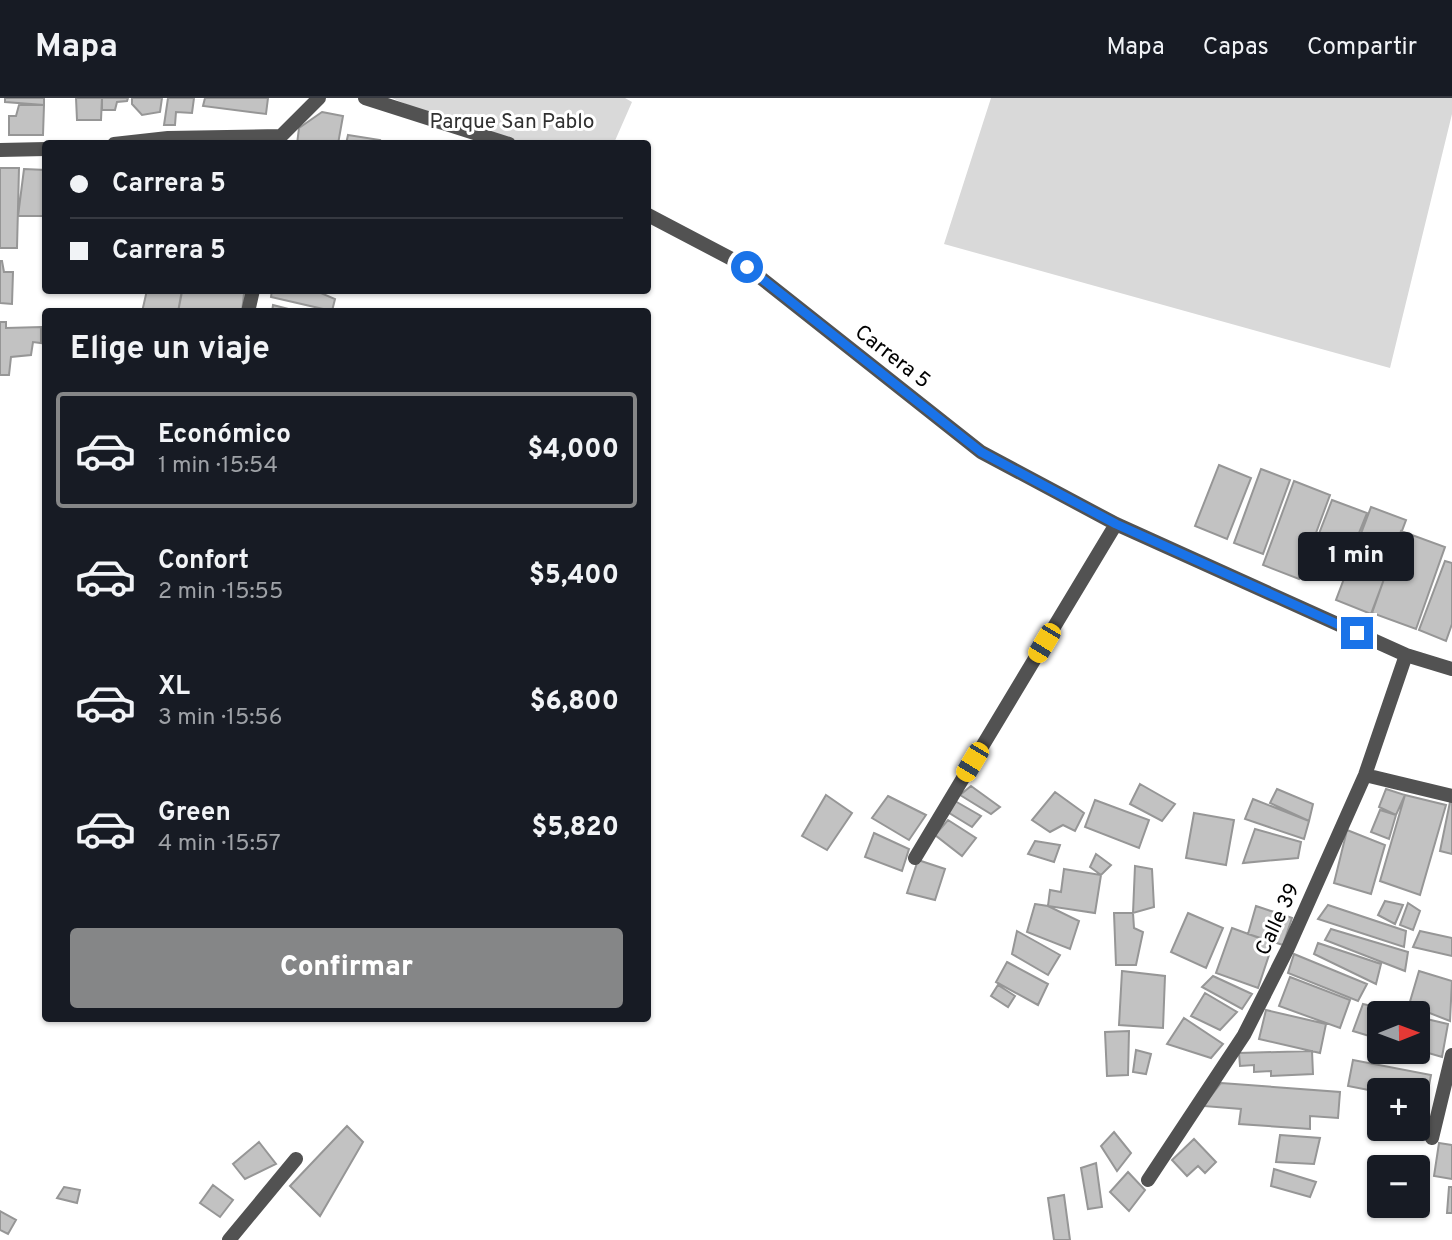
<!DOCTYPE html>
<html lang="es">
<meta charset="utf-8">
<style>
:root{--surface:#171b24;--page:#242831;--text:#f1f3f6;--muted:#9ea1a6;--line:#363941;--accent:#858687}
body{margin:0;font-family:Overpass,sans-serif;background:var(--page);color:var(--text);height:100vh;display:flex;flex-direction:column;font-size:26px;white-space:nowrap}
*{box-sizing:border-box;margin:0}
p{font-size:23px;color:var(--muted)}
.icon{flex:none;width:38px;height:38px;fill:none;stroke:currentColor;stroke-width:2;stroke-linecap:round;stroke-linejoin:round}
.map{position:relative;flex:1;overflow:hidden}
.details{position:absolute;left:42px;top:210px;width:609px;height:714px;display:flex;flex-direction:column;background:var(--surface);border-radius:7px;box-shadow:0 2px 5px #0004}
.details>*{flex:none}
.top-card{position:absolute;left:42px;top:42px;width:609px;height:154px;border-radius:7px;box-shadow:0 2px 5px #0004;display:grid;align-content:center;height:154px;padding:0 28px;background:var(--surface)}
.needle{width:46px;rotate:89deg}
.controls{position:absolute;left:1367px;top:903px;display:grid;gap:14px}
.controls a{display:grid;place-items:center;width:63px;height:63px;border-radius:7px;background:var(--surface);box-shadow:0 2px 5px #0004;font-size:35px}
.end{position:absolute;width:32px;height:32px;margin:-16px;border:9px solid #1a73e8;background:#fff;box-shadow:0 0 0 4px #fff}
.from{border-radius:50%}
.bubble{position:absolute;height:49px;border-radius:7px;background:var(--surface);box-shadow:0 2px 5px #0004;font-size:23px;font-weight:800;line-height:49px;text-align:center}
.car{position:absolute;width:21px;height:42px;margin:-21px -10px;border-radius:9px;box-shadow:0 0 5px 2px #0007;background:linear-gradient(#f5c518 24%,#345 0 40%,#f5c518 0 76%,#345 0 86%,#f5c518 0)}
.top-card b{display:flex;align-items:center;gap:24px;height:66px;font-size:26px}
.top-card b+b{border-top:2px solid var(--line)}
.top-card i{width:18px;height:18px;background:var(--text)}
ul{padding:0;list-style:none}
li{display:flex;align-items:center;gap:21px;height:116px;margin:0 14px 10px;padding:0 14px;border:4px solid transparent;border-radius:7px}
li div{flex:1}
li b{display:block;font-size:26px}
li em{font-style:normal;font-weight:800}
li.active{border-color:var(--accent)}
li>.icon{width:63px;height:63px;stroke-width:1.5}
h2{padding:0 28px;font-size:32px;line-height:84px}
.button{display:flex;gap:14px;margin-top:auto;padding:14px 28px}
.button a{flex:1;height:80px;border-radius:7px;background:var(--accent);color:#fff;font-size:28px;font-weight:800;line-height:80px;text-align:center}
header{display:flex;align-items:center;gap:42px;box-sizing:border-box;height:98px;padding:0 35px;background:var(--surface);border-bottom:2px solid var(--line)}
header strong{font-size:33px}
nav{display:flex;gap:38px;margin-inline-start:auto;font-size:24px}
.map>svg:first-child{display:block}
.green{fill:#d9d9d9}
.building{fill:#c2c2c2;stroke:#969696;stroke-width:2}
.lines{fill:none;stroke-linecap:round;stroke-linejoin:round}
.minor{stroke:#525252;stroke-width:14}
.route{stroke:#1a73e8;stroke-width:9}
.labels{text-anchor:middle;stroke-width:6;stroke-linejoin:round;paint-order:stroke}
.park-label{font-size:21px;fill:#303030;stroke:#fff}
.street-label{font-size:21px;fill:#000;stroke:#fff}
</style>
<header>
<strong>Mapa</strong>
<nav><a>Mapa</a><a>Capas</a><a>Compartir</a></nav>
</header>
<div class="map">
<svg width="1452" height="1142" viewBox="0 0 1452 1142">
<rect width="100%" height="100%" fill="#fff"/>
<path class="green" d="M392,0H625L632,4L614,45L509,46L465,32Z
M991,0H1452V16L1390,270L944,146Z"/>
<path class="building" d="M5,0H44V7L5,4Z
M76,0H102L101,22H77Z
M102,0H128L127,3L117,4L115,12H102Z
M132,0H162L160,14L142,17L132,6Z
M168,0H194L192,15L176,14L175,27H164Z
M205,0H268L266,16L203,8Z
M19,7H44L43,37H9V18H16Z
M322,14L343,18L338,46H297L299,30Z
M348,37L380,42L379,46H346Z
M0,70H19L17,150H0Z
M24,71L46,72V118H18Z
M0,163H2L4,174H13L12,206L0,205Z
M147,192L182,194L178,214H142Z
M182,192H233L244,195L242,214H178Z
M272,192H314L335,201L332,213L271,199Z
M273,207L300,214H272Z
M0,224H6V230L41,229V245L33,244L31,257L11,259L9,277H0Z
M1219,367L1251,380L1227,441L1195,428Z
M1261,371L1290,382L1263,456L1234,445Z
M1294,383L1330,397L1299,481L1263,467Z
M1332,402L1367,415L1344,472L1310,459Z
M1371,409L1406,422L1371,516L1336,502Z
M1401,433L1445,449L1416,531L1372,515Z
M1445,463L1452,465V526L1446,543L1419,532Z
M1140,686L1175,706L1162,723L1130,706Z
M971,688L1000,709L991,716L960,697Z
M1277,691L1313,706L1309,723L1270,705Z
M1386,691L1405,697L1396,717L1379,709Z
M1055,694L1084,715L1075,733L1063,727L1050,734L1032,722Z
M826,697L852,715L827,752L802,738Z
M1405,697L1446,707L1420,797L1380,783Z
M888,698L926,717L909,742L872,720Z
M1253,701L1309,723L1304,741L1245,721Z
M1095,702L1149,722L1139,750L1085,729Z
M955,703L981,718L972,729L946,713Z
M1450,704H1452V756L1440,753Z
M1380,712L1396,717L1389,741L1371,734Z
M1194,715L1234,722L1226,767L1186,760Z
M948,722L976,740L962,758L935,737Z
M1255,731L1301,744L1298,760L1243,765Z
M1347,732L1385,747L1371,796L1334,785Z
M874,735L909,751L902,773L865,759Z
M1035,743L1060,747L1054,764L1028,756Z
M1096,756L1111,767L1101,777L1090,769Z
M918,762L945,771L935,802L907,795Z
M1135,768L1152,771L1154,809L1133,815Z
M1064,771L1101,777L1095,815L1048,808L1050,792L1061,794Z
M1385,803L1403,807L1395,826L1378,817Z
M1408,805L1420,813L1413,832L1400,827Z
M1035,806L1048,808L1079,823L1070,851L1027,834Z
M1328,807L1406,833L1404,849L1318,821Z
M1256,808L1292,820L1283,847L1248,836Z
M1114,815H1133L1134,830L1143,834L1136,867H1116Z
M1188,815L1223,830L1206,870L1171,854Z
M1232,830L1273,845L1258,890L1216,875Z
M1331,831L1408,854L1405,873L1325,842Z
M1017,833L1060,857L1048,877L1012,856Z
M1420,833L1452,840V858L1413,849Z
M1318,845L1381,866L1376,886L1314,856Z
M1294,856L1367,886L1358,903L1288,875Z
M1007,864L1048,886L1038,907L996,884Z
M1122,873L1165,878L1163,930L1119,927Z
M1419,873L1452,883L1450,923L1409,907Z
M1213,878L1252,896L1242,911L1202,889Z
M1290,879L1350,902L1340,930L1279,908Z
M998,887L1015,898L1008,909L991,898Z
M1205,895L1237,914L1220,932L1191,918Z
M1363,906L1402,915H1379V941L1353,933Z
M1266,912L1326,926L1320,955L1259,941Z
M1418,919L1448,926L1442,959L1418,952Z
M1184,920L1223,946L1211,960L1167,946Z
M1129,933L1128,977L1107,978L1105,934Z
M1136,952L1151,956L1146,976L1133,974Z
M1312,953L1313,976L1271,978V973L1254,974V967L1240,968L1239,955Z
M1353,962L1431,977L1426,1003L1418,1002V992H1379V994L1348,988Z
M1221,985L1340,994L1338,1020L1310,1018V1031L1239,1026L1241,1011L1203,1008Z
M347,1028L363,1044L320,1118L290,1088Z
M1114,1034L1131,1055L1117,1073L1101,1048Z
M1280,1037L1320,1040L1314,1066L1276,1064Z
M1194,1041L1216,1064L1205,1075L1198,1068L1187,1078L1172,1062Z
M259,1044L276,1066L245,1081L233,1066Z
M1439,1045L1452,1047V1081L1434,1078Z
M1096,1065L1102,1109L1088,1111L1081,1070Z
M1274,1071L1316,1084L1310,1099L1271,1088Z
M1128,1074L1145,1092L1129,1113L1110,1094Z
M213,1087L233,1102L220,1119L200,1105Z
M64,1089L80,1092L77,1105L57,1100Z
M1449,1089H1452V1115H1447Z
M1064,1097L1070,1142H1054L1048,1100Z
M0,1113L16,1122L8,1136L0,1132Z"/>
<g class="lines">
<path class="minor" d="M365,0L509,46
M114,46L168,40L281,38L319,0
M0,52L46,51
M648,117L747,169L981,354L1116,426L1406,557L1452,571
M248,214L253,192
M1365,677L1452,698
M915,760L1116,426
M1432,1040L1452,957
M1148,1082L1244,937L1288,850L1365,677L1406,557
M229,1142L296,1061"/>
</g>
<g class="lines">
<path class="route" d="M747,169L981,354L1116,426L1357,535"/>
</g>
<g class="labels">
<g class="park-label">
<text x="512" y="30">Parque San Pablo</text>
</g>
<g class="street-label">
<text transform="translate(893 258) rotate(38)" y="7">Carrera 5</text>
<text transform="translate(1277 821) rotate(-65)" y="7">Calle 39</text>
</g>
</g>
</svg>
<div class="controls">
<a><svg class="needle" viewBox="-14 -14 28 28"><path d="M0-13l5 13h-10z" fill="#e53935"/><path d="M0 13l5-13h-10z" fill="#9ea1a6"/></svg></a>
<a>+</a>
<a>−</a>
</div>
<i class="end from" style="left:747px;top:169px"></i>
<i class="end" style="left:1357px;top:535px"></i>
<div class="bubble" style="left:1298px;top:434px;width:116px">1 min</div>
<i class="car" style="left:1044px;top:545px;rotate:211deg"></i>
<i class="car" style="left:972px;top:664px;rotate:211deg"></i>
<div class="top-card">
<b><i class="from"></i>Carrera 5</b>
<b><i></i>Carrera 5</b>
</div>
<section class="details">
<h2>Elige un viaje</h2>
<ul>
<li class="active"><svg class="icon" aria-label="car" viewBox="0 0 24 24"><path d="M5 17H2v-5l4-1 3-4h7l3 4 3 1v5h-3M9 17h6M6 11h13"/><circle cx="7" cy="17" r="2"/><circle cx="17" cy="17" r="2"/></svg><div><b>Económico</b><p>1 min · 15:54</p></div><em>$4,000</em></li>
<li><svg class="icon" aria-label="car" viewBox="0 0 24 24"><path d="M5 17H2v-5l4-1 3-4h7l3 4 3 1v5h-3M9 17h6M6 11h13"/><circle cx="7" cy="17" r="2"/><circle cx="17" cy="17" r="2"/></svg><div><b>Confort</b><p>2 min · 15:55</p></div><em>$5,400</em></li>
<li><svg class="icon" aria-label="car" viewBox="0 0 24 24"><path d="M5 17H2v-5l4-1 3-4h7l3 4 3 1v5h-3M9 17h6M6 11h13"/><circle cx="7" cy="17" r="2"/><circle cx="17" cy="17" r="2"/></svg><div><b>XL</b><p>3 min · 15:56</p></div><em>$6,800</em></li>
<li><svg class="icon" aria-label="car" viewBox="0 0 24 24"><path d="M5 17H2v-5l4-1 3-4h7l3 4 3 1v5h-3M9 17h6M6 11h13"/><circle cx="7" cy="17" r="2"/><circle cx="17" cy="17" r="2"/></svg><div><b>Green</b><p>4 min · 15:57</p></div><em>$5,820</em></li>
</ul>
<div class="button"><a>Confirmar</a></div>
</section>
</div>
